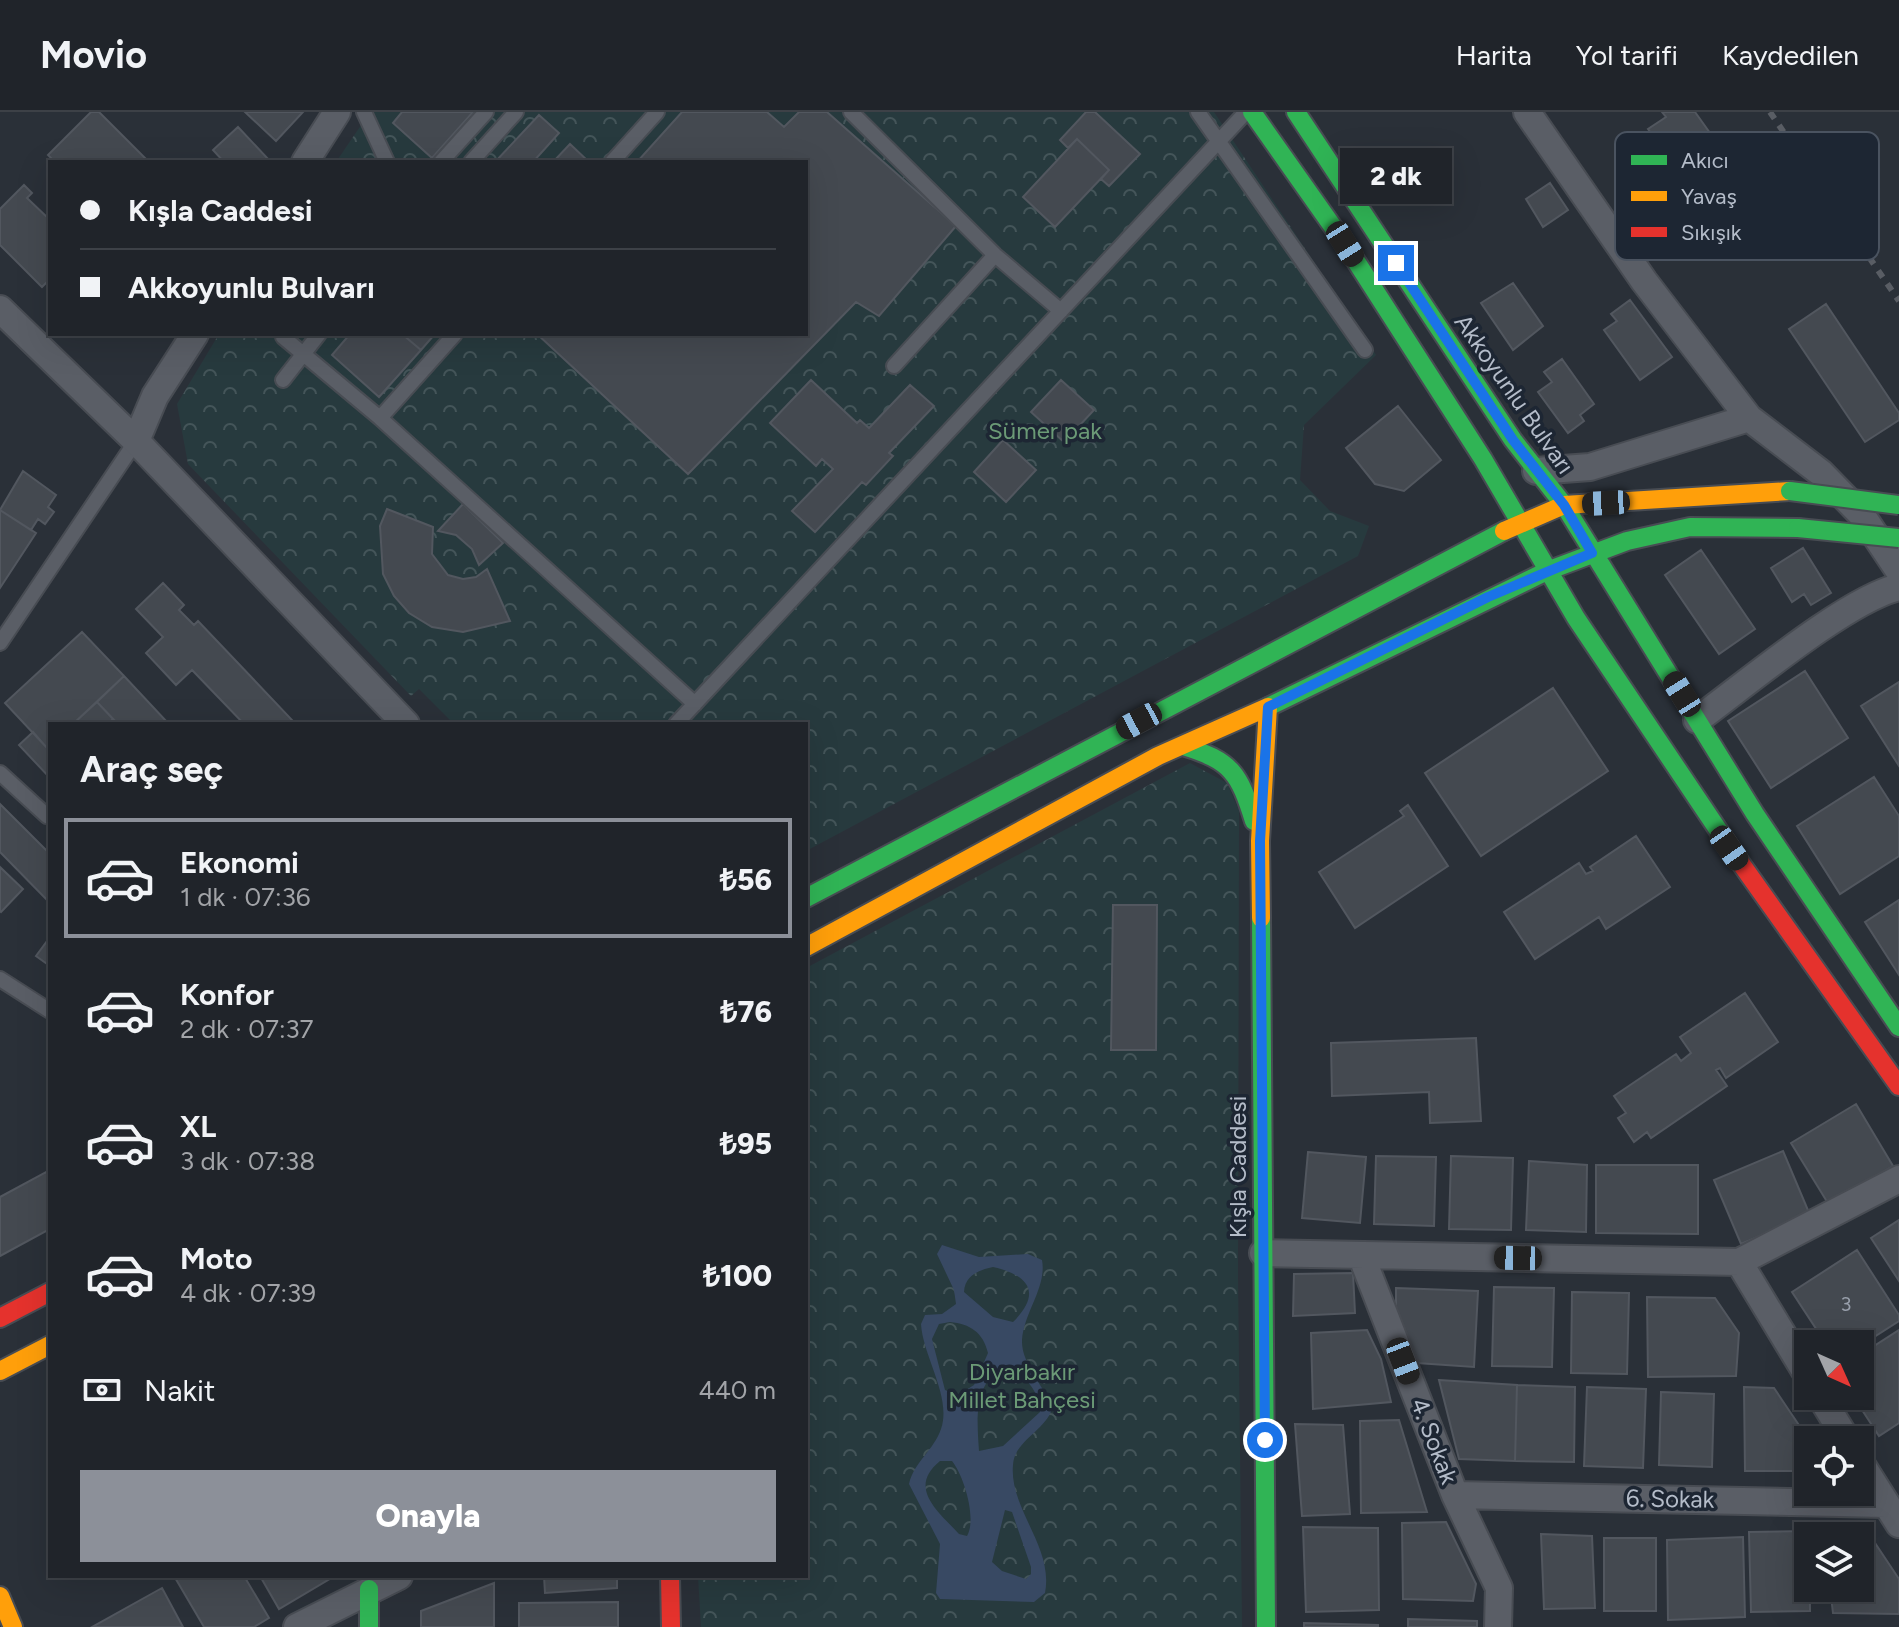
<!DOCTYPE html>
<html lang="tr">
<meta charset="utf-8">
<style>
:root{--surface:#20242a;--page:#282c32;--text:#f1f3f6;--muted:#a2a4a8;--line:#3d4147;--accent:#8c9099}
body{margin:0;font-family:Figtree,sans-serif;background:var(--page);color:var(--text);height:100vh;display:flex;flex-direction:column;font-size:30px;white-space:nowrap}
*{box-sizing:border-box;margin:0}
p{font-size:26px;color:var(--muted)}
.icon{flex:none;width:44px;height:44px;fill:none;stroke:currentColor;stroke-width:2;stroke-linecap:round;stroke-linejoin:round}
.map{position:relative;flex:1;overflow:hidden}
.drawer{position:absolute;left:48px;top:610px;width:760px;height:856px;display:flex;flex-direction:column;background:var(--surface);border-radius:0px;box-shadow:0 8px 32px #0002,0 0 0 2px var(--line)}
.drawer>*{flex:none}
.banner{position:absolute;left:48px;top:48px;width:760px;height:176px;border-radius:0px;box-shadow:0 8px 32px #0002,0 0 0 2px var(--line);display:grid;align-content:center;height:176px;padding:0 32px;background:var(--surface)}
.needle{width:52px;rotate:135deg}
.buttons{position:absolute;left:1794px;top:1218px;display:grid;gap:16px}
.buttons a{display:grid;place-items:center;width:80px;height:80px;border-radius:0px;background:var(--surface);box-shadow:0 8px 32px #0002,0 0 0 2px var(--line);font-size:40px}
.end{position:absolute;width:36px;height:36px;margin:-18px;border:10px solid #1a73e8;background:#fff;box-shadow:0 0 0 4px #fff}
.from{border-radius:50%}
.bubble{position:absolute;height:56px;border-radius:0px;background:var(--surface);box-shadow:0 8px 32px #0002,0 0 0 2px var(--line);font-size:26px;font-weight:800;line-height:56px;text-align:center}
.car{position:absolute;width:24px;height:48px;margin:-24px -12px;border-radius:10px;box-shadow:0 0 6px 2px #0007;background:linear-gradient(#222 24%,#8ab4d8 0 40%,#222 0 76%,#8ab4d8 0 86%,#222 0)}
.banner b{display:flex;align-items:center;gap:28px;height:76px;font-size:30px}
.banner b+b{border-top:2px solid var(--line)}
.banner i{width:20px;height:20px;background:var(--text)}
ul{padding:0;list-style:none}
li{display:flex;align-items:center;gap:24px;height:120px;margin:0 16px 12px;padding:0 16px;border:4px solid transparent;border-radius:0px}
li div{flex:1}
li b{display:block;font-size:30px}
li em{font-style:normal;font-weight:800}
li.current{border-color:var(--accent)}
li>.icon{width:72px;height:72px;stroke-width:1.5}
h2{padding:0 32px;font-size:36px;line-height:96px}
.pay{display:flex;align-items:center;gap:20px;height:88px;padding:0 32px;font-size:30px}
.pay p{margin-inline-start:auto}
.button{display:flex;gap:16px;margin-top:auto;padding:16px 32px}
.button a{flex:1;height:92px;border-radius:0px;background:var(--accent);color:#fff;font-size:32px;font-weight:800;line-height:92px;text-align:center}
header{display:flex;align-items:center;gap:48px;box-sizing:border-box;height:112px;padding:0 40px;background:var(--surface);border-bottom:2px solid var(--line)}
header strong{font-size:38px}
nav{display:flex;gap:44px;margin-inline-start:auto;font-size:28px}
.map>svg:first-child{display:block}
.forest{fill:url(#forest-crowns)}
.water{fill:#384963;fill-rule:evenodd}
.building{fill:#444950;stroke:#52575f;stroke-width:2}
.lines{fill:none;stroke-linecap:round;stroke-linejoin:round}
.lane-casing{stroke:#484c53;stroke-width:18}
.street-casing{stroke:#484c53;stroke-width:30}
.fast-casing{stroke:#484c53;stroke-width:22}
.slow-casing{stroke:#484c53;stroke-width:22}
.jam-casing{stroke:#484c53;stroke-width:22}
.lane{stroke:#5a5e66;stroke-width:14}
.street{stroke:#5a5e66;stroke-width:26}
.fast{stroke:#30b455;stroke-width:18}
.slow{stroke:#ff9f0a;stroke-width:18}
.jam{stroke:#e5322d;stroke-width:18}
.rail{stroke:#595d64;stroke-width:6;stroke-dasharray:8 8;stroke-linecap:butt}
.fast-bridge-casing{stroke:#484c53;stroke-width:22;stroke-linecap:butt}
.fast-bridge{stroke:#30b455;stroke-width:18}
.route{stroke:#1a73e8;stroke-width:10}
.labels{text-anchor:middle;stroke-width:7;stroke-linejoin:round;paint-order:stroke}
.number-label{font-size:20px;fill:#989fab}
.street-label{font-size:24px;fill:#b4bcc9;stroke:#1d2633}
.park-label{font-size:24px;fill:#6b9a76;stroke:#1d2633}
.key{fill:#1d2633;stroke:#4a5360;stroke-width:2}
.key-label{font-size:22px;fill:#b4bcc9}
</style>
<header>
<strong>Movio</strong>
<nav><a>Harita</a><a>Yol tarifi</a><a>Kaydedilen</a></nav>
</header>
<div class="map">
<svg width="1899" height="1515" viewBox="0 0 1899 1515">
<defs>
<pattern id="forest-crowns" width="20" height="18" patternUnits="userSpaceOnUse" patternTransform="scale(2)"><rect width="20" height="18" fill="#273a3e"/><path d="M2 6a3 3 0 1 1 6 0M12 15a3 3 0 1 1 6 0" fill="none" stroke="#445559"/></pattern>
</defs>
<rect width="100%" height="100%" fill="#2a3038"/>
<path class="forest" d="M370,0H1214L1376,243L1304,313L1300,368L1330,399L1369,414L1358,444L806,739V612H454L419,577L411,584L188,352L177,292L219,222H806V50H336Z
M1190,651L1227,671L1239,699L1238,1164L1242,1515H701L698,1464H806V856Z"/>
<path class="water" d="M942,1133L979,1145L1028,1142L1042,1148C1047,1175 1024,1200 1022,1228C1021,1252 1045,1274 1052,1297C1045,1319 1014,1329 1013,1353C1009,1397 1054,1435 1045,1481L1034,1490L940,1487L936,1481L940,1432L909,1372C914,1350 934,1338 941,1317C952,1285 923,1245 921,1212L925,1203L942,1202L956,1192L954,1178L937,1142ZM993,1155C1028,1163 1043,1180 1013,1210L993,1205L964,1180C965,1163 979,1158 993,1155ZM950,1210C970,1212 983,1220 988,1241L974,1273L958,1283L945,1278L932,1227L939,1212ZM1004,1254C1022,1257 1041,1282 1040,1300L1003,1334L979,1339C977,1308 973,1272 1004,1254ZM940,1349H952C964,1364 977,1407 967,1424L959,1422C938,1399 907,1376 940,1349ZM1005,1398L1012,1400L1031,1455V1462L1026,1467L1002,1459L992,1450Z"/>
<path class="building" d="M91,0H99L149,50H55L48,43Z
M245,0H303L276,29Z
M402,0H473L432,46L393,11Z
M682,0H767L784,15L799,0H827L956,114L879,204L856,190L688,362L537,222H806V50H637Z
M1086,0H1095L1140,42L1109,74L1101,67L1109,58L1077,27L1068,36L1060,28Z
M1662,0H1695L1720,35L1664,75L1647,50L1663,38L1648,17L1666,5Z
M539,3L559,21L533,50H495Z
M238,15L269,48L267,50H224L213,38Z
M1077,27L1109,58L1055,115L1023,85Z
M570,32L589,50H553Z
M1412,39L1433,66L1407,85L1387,58Z
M1550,71L1568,98L1543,115L1526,87Z
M24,73L32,81L27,86L50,108V171L48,169L42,175L0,133V97Z
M1513,171L1543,214L1513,238L1481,191Z
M1630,188L1672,245L1640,268L1604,218L1617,209L1611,202Z
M1826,192L1899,301V308L1865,330L1789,217Z
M350,222H402L421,238L379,285L332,243Z
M402,222H435L421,238Z
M1562,247L1594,292L1580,303L1584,309L1568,321L1538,280L1552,270L1544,260Z
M811,268L857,311L860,308L869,316L910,273L934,294L889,341L893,344L866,373L862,370L815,420L792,399L833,357L822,347L816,354L770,311Z
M1061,268L1094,298L1064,330L1031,300Z
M1398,294L1441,348L1404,379L1375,372L1346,336Z
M1003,328L1036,358L1006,390L974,360Z
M23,359L56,383L48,395L54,400L45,412L38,407L31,418L0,398Z
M463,392L503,431L479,453L472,437L456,423L438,419Z
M387,397L433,415L432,442L448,463L463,467L476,465L487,457L510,509L463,520L432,515L409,501L394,484L383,462L380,414Z
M0,398L36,421L0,476Z
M1803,436L1831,481L1811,493L1804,482L1792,490L1771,456Z
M1701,438L1755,517L1719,542L1665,463Z
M163,471L184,493L179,498L194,513L198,509L293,609L289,612H244L192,558L176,573L146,541L163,525L136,497Z
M82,520L124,564L73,612H50L47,636L5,591Z
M1805,559L1848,626L1771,676L1728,609Z
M124,564L167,610L165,612H118L97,590Z
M1899,570V654L1861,594Z
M1553,576L1608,659L1481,744L1425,661Z
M97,590L113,607L108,612H73Z
M33,620L47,636L50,634V666L19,633Z
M1874,665L1899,704V744L1840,782L1797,714Z
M0,692L50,742V791L0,740Z
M1408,693L1448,754L1355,816L1319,760L1404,704L1400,699Z
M1636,724L1670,775L1606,817L1599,805L1535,847L1504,800L1579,751L1586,762L1593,759L1590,755Z
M0,755L23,777L1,800L0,799Z
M1899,788V863L1865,810Z
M1113,793H1157L1156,938H1111Z
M50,825V854L36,844Z
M1745,881L1778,930L1726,966L1720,956L1716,958L1727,974L1651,1026L1647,1020L1634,1030L1618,1006L1626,1001L1614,984L1676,942L1681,949L1691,941L1680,925Z
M1476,926L1481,1009L1430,1011L1429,980L1332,984L1331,931Z
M1856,992L1893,1054L1829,1093L1791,1031Z
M1783,1039L1810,1103L1741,1132L1714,1068Z
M1308,1040L1366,1045L1360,1111L1302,1106Z
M1376,1044L1436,1045L1434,1114L1374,1112Z
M1451,1044L1513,1046L1511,1118L1449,1117Z
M1529,1049L1587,1053L1586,1120L1526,1118Z
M1596,1053H1698V1122L1596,1121Z
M46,1060L50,1068V1117L0,1144V1085Z
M1899,1108V1169L1871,1126Z
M1857,1138L1899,1203V1209L1860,1234L1826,1232L1792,1180Z
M1353,1161L1355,1201L1293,1204L1294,1162Z
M1494,1175L1554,1176L1552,1255L1492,1254Z
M1396,1176L1478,1179L1474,1255L1417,1251L1396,1202Z
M1572,1180L1629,1181L1627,1262L1571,1261Z
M1647,1185L1715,1186L1739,1221L1736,1264L1648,1265Z
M1367,1218L1381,1247L1391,1290L1313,1297L1311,1221Z
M1899,1218V1311L1879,1324L1853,1284H1860V1243Z
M1439,1268L1517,1273L1515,1349L1459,1347Z
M1517,1273L1575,1275L1574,1350L1515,1349Z
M1587,1275L1646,1277L1643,1356L1584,1354Z
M1744,1275L1774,1276L1809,1328L1807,1359H1745Z
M1661,1280L1714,1282L1712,1355L1659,1353Z
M1399,1308L1427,1400L1361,1401L1360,1309Z
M1295,1312L1343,1313L1350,1402L1302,1404Z
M1446,1410L1476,1472L1473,1489L1403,1487L1402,1411Z
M1303,1415L1378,1416L1379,1498L1306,1500Z
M1809,1419L1810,1499L1751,1500L1749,1420Z
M1541,1422L1592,1424L1595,1496L1544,1497Z
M1743,1425L1745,1505L1668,1508L1667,1428Z
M1604,1426H1656V1499H1604Z
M1860,1430L1875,1431L1899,1467V1502L1833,1501L1830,1476H1860Z
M174,1464H244L269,1506L254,1515H204Z
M260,1464H332L333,1465L279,1497Z
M544,1464H617V1476L545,1481Z
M494,1471V1515H421V1499Z
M162,1476L183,1515H92Z
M618,1490V1515H519V1491Z
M1408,1507L1477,1509V1515H1408Z
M1304,1511L1378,1513V1515H1304Z"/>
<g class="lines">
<g class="lane-casing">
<path id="lane" d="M364,0L387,50
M851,0L995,143L1061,199
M1198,0L1365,238
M441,50L486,0
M471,50L516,0
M612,50L657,0
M286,222L283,225L380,306L695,592
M894,254L995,143
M283,268L319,222
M380,306L455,222
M0,531L136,329
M676,612L1246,0
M0,661L47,704L50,702
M0,867L50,899"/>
</g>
<g class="street-casing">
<path id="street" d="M1527,0L1644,169L1749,306L1821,361L1861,402L1899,459
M305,50L337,0
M0,197L136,329L406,612
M136,329L155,284L195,222
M1536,359L1590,355L1749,306
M1697,608C1745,573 1847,487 1899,475
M1263,1141L1739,1150L1899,1067
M1361,1143L1455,1383L1499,1476L1498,1515
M1739,1150L1808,1264
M1820,1284L1847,1328
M1860,1350L1899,1412
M1455,1383L1886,1392
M297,1515L399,1464"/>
</g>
<g class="fast-casing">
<path id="fast" d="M1252,0L1345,132L1483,347L1576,506L1737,746
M1296,0L1513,328L1564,393L1755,702L1899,915
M1268,595L1547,459L1627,429L1690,415L1798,416
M1183,634C1232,649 1239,661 1254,709
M806,786L1504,419
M1261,806L1266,1515
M369,1477V1515"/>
</g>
<g class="slow-casing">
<path id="slow" d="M1504,419L1564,393L1790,379
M1261,806L1260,729L1268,595
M806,835L1158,644L1268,595
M0,1259L50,1233
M0,1484L13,1515"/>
</g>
<g class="jam-casing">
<path id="jam" d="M1737,746L1899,974
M0,1206L50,1180
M670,1464L671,1515"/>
</g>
<use href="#lane" class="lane"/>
<use href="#street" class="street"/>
<use href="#fast" class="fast"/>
<use href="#slow" class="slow"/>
<use href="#jam" class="jam"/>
<path class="rail" d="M1770,0L1899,189"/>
<g class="fast-bridge-casing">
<path id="fast-bridge" d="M1790,379L1899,393
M1798,416L1899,426"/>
</g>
<use href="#fast-bridge" class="fast-bridge"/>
</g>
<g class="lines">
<path class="route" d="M1265,1328L1260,729L1268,595L1488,485L1592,441L1564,393L1513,328L1396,151"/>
</g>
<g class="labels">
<g class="number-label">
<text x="1846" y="1199">3</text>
</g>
<g class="street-label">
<text transform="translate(1514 282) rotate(55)" y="8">Akkoyunlu Bulvarı</text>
<text transform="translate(1238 1055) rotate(-90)" y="8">Kışla Caddesi</text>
<text transform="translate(1434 1329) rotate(69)" y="8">4. Sokak</text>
<text transform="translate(1670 1387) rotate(1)" y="8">6. Sokak</text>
</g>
<g class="park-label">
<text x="1045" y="327">Sümer pak</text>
<text x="1022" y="1268">Diyarbakır<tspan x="1022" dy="28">Millet Bahçesi</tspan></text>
</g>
</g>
<rect x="1615" y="20" width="264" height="128" rx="12" class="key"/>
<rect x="1631" y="43" width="36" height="10" fill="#30b455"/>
<rect x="1631" y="79" width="36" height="10" fill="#ff9f0a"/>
<rect x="1631" y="115" width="36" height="10" fill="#e5322d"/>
<g class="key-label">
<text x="1681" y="56">Akıcı</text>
<text x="1681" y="92">Yavaş</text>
<text x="1681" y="128">Sıkışık</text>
</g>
</svg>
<div class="buttons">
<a><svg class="needle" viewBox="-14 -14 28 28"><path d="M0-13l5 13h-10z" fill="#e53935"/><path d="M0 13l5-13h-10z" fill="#a2a4a8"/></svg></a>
<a><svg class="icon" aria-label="locate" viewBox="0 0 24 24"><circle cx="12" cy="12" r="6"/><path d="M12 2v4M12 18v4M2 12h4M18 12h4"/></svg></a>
<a><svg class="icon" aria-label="layers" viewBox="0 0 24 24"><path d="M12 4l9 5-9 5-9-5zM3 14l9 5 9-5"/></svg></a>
</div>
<i class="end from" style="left:1265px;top:1328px"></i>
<i class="end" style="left:1396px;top:151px"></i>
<div class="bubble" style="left:1340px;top:36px;width:112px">2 dk</div>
<i class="car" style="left:1345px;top:132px;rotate:148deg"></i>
<i class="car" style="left:1606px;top:391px;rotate:267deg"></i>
<i class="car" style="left:1682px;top:582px;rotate:328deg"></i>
<i class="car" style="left:1139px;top:609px;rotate:242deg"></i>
<i class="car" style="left:1729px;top:736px;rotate:145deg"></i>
<i class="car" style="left:1518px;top:1146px;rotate:271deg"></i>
<i class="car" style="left:1403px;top:1249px;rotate:159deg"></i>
<div class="banner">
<b><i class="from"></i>Kışla Caddesi</b>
<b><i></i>Akkoyunlu Bulvarı</b>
</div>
<section class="drawer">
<h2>Araç seç</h2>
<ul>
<li class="current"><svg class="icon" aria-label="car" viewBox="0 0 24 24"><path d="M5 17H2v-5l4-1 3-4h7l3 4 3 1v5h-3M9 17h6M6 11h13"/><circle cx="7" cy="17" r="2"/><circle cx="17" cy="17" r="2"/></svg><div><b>Ekonomi</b><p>1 dk · 07:36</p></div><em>₺56</em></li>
<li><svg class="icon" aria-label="car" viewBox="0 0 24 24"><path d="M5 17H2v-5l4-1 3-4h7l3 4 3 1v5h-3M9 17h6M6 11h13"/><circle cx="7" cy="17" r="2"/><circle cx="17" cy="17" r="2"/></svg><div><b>Konfor</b><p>2 dk · 07:37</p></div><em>₺76</em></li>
<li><svg class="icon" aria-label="car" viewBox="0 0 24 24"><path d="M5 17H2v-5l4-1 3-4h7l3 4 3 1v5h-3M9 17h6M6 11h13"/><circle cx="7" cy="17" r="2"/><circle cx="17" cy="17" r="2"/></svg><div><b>XL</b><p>3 dk · 07:38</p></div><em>₺95</em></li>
<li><svg class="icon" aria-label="car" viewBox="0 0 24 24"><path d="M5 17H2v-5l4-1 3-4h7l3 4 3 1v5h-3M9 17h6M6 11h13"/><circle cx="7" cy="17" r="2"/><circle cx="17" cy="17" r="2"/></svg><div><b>Moto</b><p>4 dk · 07:39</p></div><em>₺100</em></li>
</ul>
<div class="pay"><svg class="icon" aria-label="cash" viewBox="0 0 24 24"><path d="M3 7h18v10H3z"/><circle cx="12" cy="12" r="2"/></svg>Nakit<p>440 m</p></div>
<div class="button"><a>Onayla</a></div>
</section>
</div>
